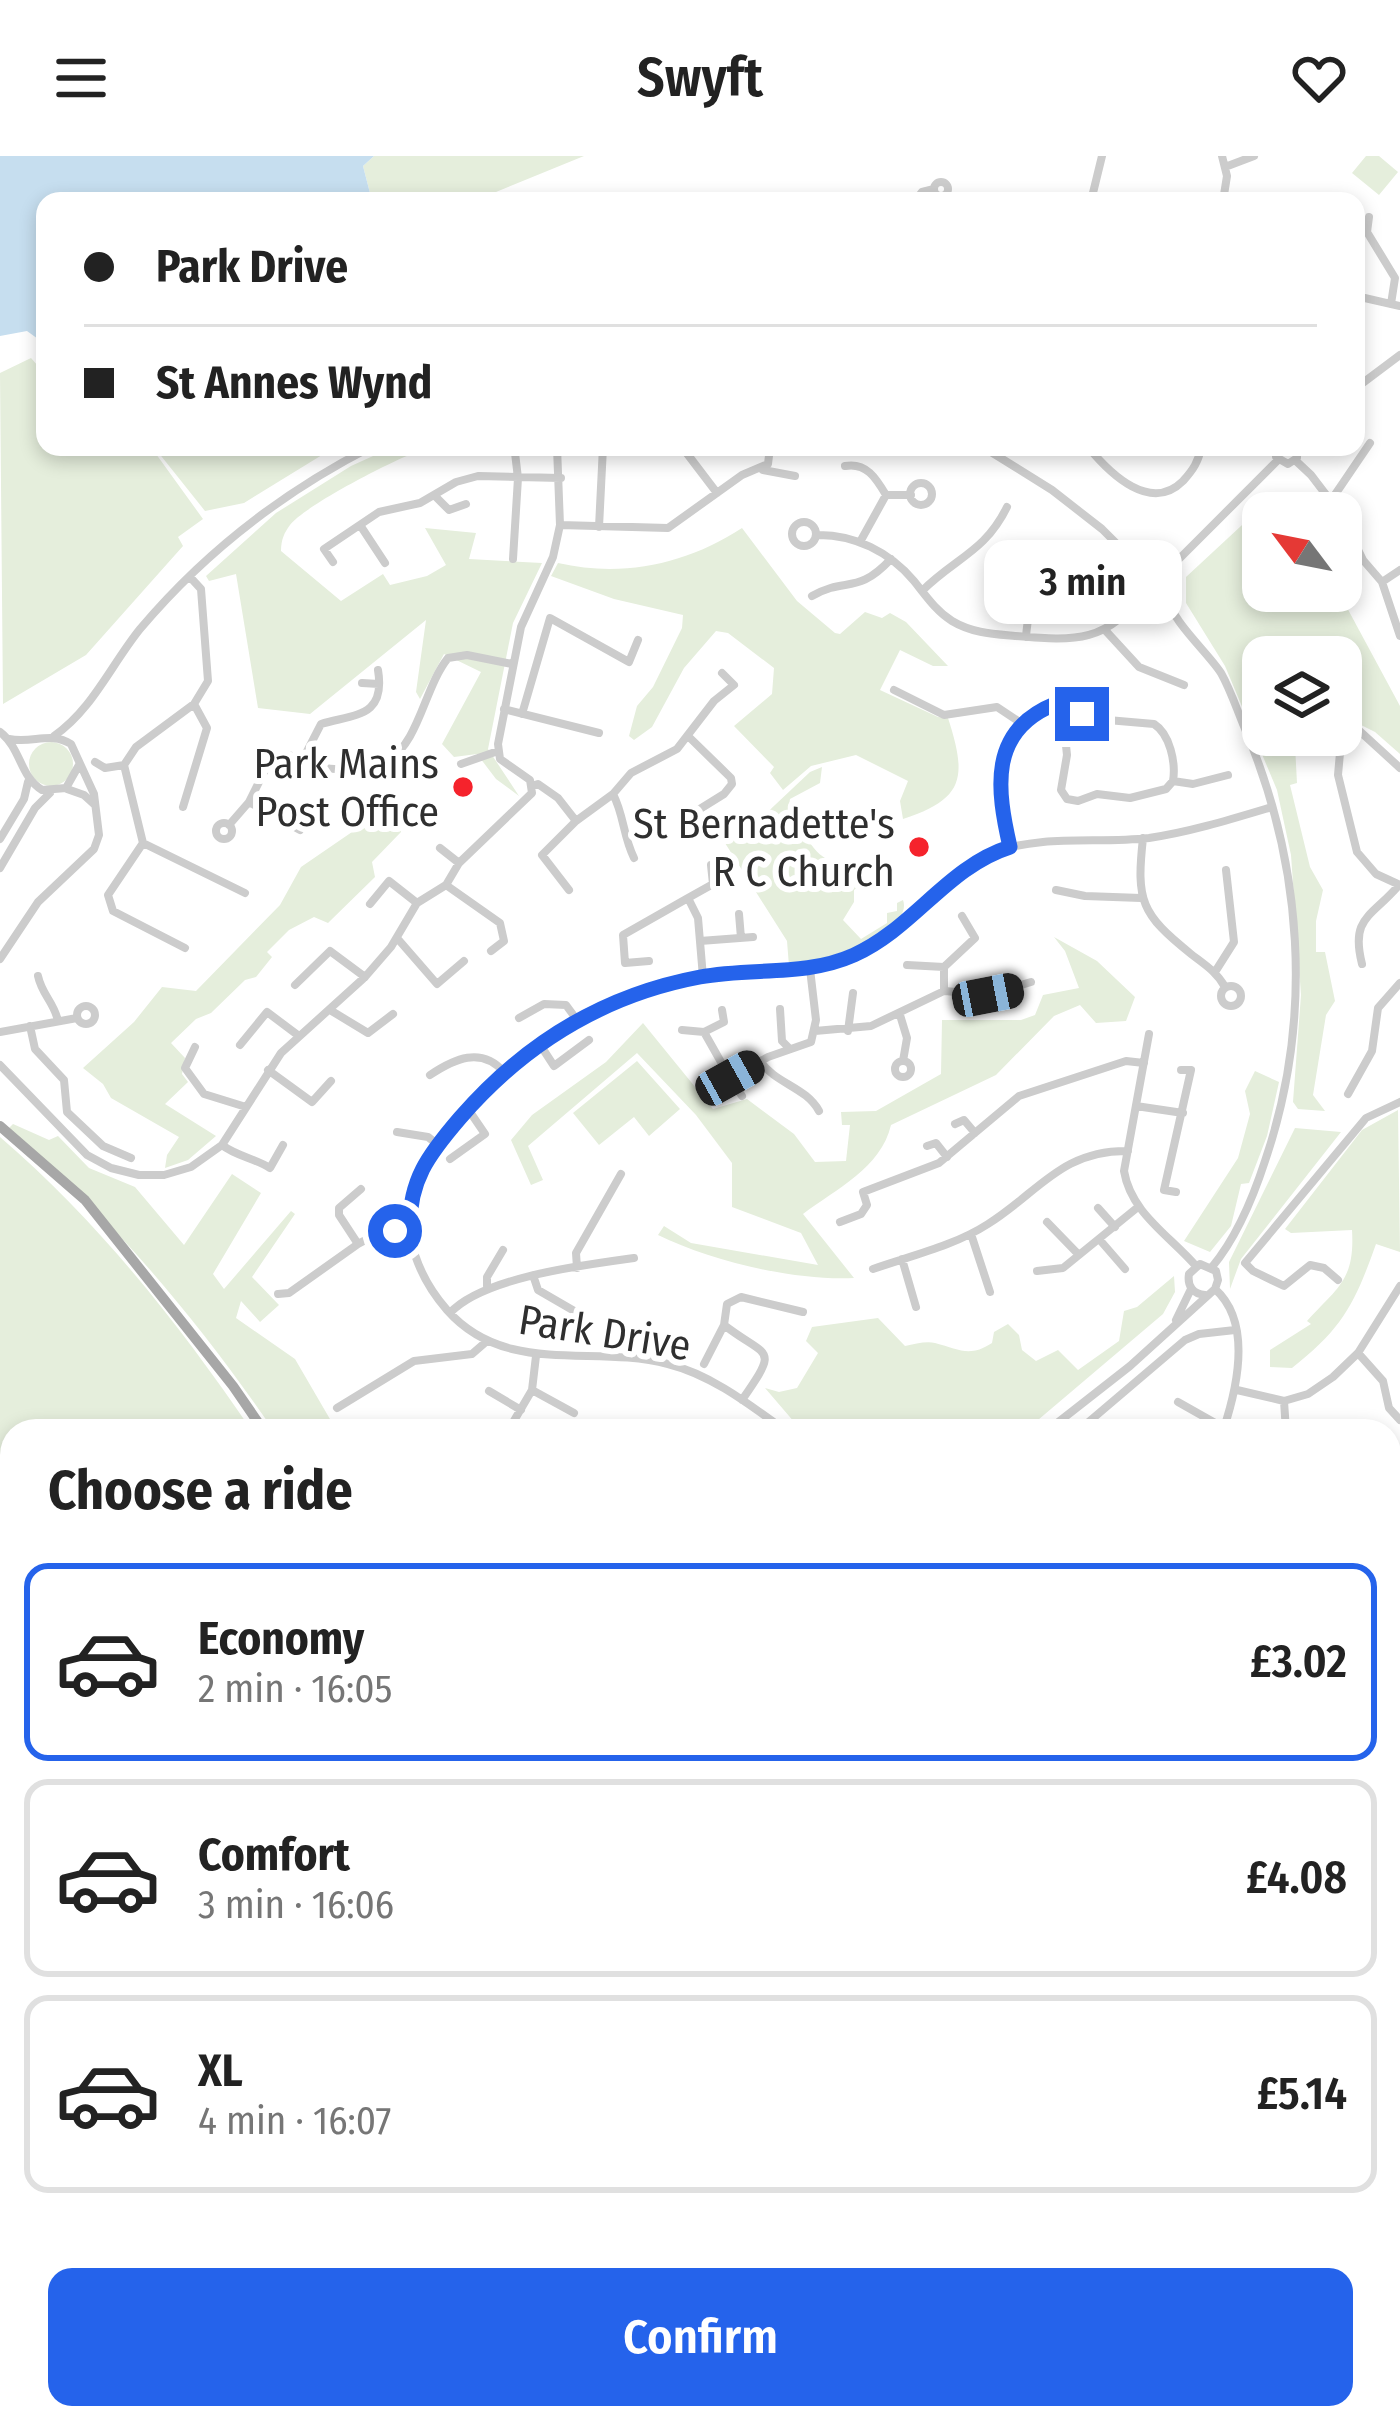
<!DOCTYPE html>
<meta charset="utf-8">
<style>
:root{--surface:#fff;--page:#f2f2f2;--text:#222;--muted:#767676;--line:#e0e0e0;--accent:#2563eb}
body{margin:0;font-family:"Fira Sans Condensed",sans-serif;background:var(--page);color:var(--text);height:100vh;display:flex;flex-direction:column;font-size:45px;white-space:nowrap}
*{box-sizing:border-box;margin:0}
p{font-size:39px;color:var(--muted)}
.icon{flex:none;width:66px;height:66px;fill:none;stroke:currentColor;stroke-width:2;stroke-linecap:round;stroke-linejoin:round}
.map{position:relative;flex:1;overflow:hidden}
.details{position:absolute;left:0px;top:1263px;width:1401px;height:1011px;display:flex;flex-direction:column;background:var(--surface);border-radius:36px 36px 0 0;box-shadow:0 6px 18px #0003}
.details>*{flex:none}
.banner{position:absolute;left:36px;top:36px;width:1329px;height:264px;border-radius:24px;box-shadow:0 6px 18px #0003;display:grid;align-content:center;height:264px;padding:0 48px;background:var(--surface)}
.needle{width:78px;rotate:302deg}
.fabs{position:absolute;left:1242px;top:336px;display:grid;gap:24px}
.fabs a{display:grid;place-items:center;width:120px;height:120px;border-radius:24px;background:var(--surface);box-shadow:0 6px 18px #0003;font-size:60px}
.end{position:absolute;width:54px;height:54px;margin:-27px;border:15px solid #2563eb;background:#fff;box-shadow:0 0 0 6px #fff}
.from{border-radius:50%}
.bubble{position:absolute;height:84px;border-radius:24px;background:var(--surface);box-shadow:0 6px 18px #0003;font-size:39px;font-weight:600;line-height:84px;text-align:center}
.car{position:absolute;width:36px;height:72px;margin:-36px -18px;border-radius:15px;box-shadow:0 0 9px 3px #0007;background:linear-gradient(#222 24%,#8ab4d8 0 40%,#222 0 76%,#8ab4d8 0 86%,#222 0)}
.banner b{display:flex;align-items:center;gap:42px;height:114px;font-size:45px}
.banner b+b{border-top:3px solid var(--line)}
.banner i{width:30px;height:30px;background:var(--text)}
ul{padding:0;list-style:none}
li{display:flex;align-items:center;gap:36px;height:198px;margin:0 24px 18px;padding:0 24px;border:6px solid var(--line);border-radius:24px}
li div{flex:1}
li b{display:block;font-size:45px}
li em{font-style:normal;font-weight:600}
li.active{border-color:var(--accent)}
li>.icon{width:108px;height:108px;stroke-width:1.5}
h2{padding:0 48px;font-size:54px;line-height:144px}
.action{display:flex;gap:24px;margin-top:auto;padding:24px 48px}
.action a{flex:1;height:138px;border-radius:24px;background:var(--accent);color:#fff;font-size:48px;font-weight:600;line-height:138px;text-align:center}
header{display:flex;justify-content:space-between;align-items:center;height:156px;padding:0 48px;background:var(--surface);font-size:54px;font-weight:600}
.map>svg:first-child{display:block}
.green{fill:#e5eedc}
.water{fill:#c6deef}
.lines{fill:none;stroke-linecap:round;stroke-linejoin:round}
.stream{stroke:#c6deef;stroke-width:3}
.minor{stroke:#ccc;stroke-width:8}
.major{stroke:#a7a7a7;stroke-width:10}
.route{stroke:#2563eb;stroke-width:15}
.poi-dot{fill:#f5232c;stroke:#fff;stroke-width:4.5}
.labels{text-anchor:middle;stroke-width:12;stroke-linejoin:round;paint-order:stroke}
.poi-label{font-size:42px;fill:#2f2f2f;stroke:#fff;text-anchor:end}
.street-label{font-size:42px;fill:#2f2f2f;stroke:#fff}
</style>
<header><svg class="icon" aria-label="menu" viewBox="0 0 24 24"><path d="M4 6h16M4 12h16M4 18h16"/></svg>Swyft<svg class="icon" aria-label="heart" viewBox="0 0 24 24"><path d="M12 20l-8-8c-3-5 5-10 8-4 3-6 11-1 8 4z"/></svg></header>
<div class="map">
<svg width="1400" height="2272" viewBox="0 0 1400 2272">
<rect width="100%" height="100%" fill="#fff"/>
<path class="green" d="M374,0H584L474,45H368L371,41L363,10Z
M1366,0H1379L1398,16L1379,39L1352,17Z
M31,202L45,218V291H151L203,363L178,381L183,390L86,499L3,548L0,217Z
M154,291H335L244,347L205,355Z
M393,291H430C404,298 305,349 290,369C284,377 281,384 281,395L341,445L383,418L390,429L427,420L446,409L425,372L476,377L469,403L542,407L513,467L488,593L519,640L496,623L477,598L454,601L442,588L481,516L444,498L420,543L416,536L426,464L310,558L258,552L236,418L209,425L206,420L276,357L351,310Z
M1255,357L1263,359V435H1338L1400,550V598L1375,576L1341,559V501H1263V579H1300L1295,589L1297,627L1290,629L1310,711L1323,734L1316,765V796H1325L1335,845L1326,859L1313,939L1325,955L1298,953L1293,946L1301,839L1291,699L1277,634L1225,510L1186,447V421Z
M742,372L797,445L835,477L840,478L865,456L882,462L890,457L906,466L948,510H933L900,494L880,534L938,561L948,562C967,621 965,643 903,663L900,645L908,625L856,599L811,610L783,634L770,617L774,611L734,570L772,538L774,512L728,477L716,475L684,512L652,571L634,584L629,580L637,550L653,531L682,472L683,459L614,443L551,420L558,407C623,422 687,408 742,372Z
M29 608a22 22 0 1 1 44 0a22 22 0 1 1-44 0Z
M822,611L820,627L790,643L785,672L805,675C811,697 833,712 856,710L859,719L872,723L879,730L876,734L865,724L854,734V746L843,764L861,783L887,767V757L897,755V747L903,744C915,777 816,808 789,810L787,785L725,687L756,667L810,616Z
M401,660V676L372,706L375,721L328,767L314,761L289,774L267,796L272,801L256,821L245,824L211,857L196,863L171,887L185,902L182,918L188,926L165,948L216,980L188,1004L165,1012L167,999L179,981L111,942L103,928L83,912L134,866L162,831L196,835L280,749L301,711L352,676Z
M1054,781L1097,805L1135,841L1126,865L1096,867L1080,849L1054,860L996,919L891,969C881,1012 836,1033 803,1058L854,1122C794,1125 711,1105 658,1079L664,1070L691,1087L818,1109L801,1077L732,1051V1007L696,959L637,897L528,990L543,1024L531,1029L511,984L532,959L606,906L643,867L713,953L747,943L794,978L815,1006L846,1005L850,969H842L841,956L876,955L941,918L942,864H1021L1035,859L1043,839L1079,832L1065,795Z
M637,905L680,953L649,980L634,961L599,989L573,957Z
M1255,915L1279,926L1267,980L1249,1027L1241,1028L1231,1070L1210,1096L1184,1085L1238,1002L1250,958L1245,935Z
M1398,954L1400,1096L1376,1088C1355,1147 1343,1172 1292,1212L1270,1211V1194L1311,1168L1307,1165C1338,1131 1355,1124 1352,1074L1291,1077L1285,1073L1362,974Z
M13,968L49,984L58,980L89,1012L135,1031L184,1089L232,1018L261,1037L213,1118L224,1133L291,1055L295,1058L252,1121L279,1149L260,1166L241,1145L236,1162L295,1203L334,1270L344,1275H274C197,1163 112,1062 9,972Z
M1295,972L1341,976L1241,1103L1230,1133L1229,1106Z
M0,981C99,1066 179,1168 252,1275H12V1797L7,1756L0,1750Z
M1174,1120L1175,1136L1163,1158L1025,1275H808L795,1267L765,1232L779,1236L797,1232L818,1197L806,1185L812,1171L878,1162L905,1190C915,1188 926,1185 935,1187C959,1193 969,1202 992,1187L994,1176L1008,1168L1019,1179L1022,1194L1036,1205L1058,1194L1078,1214L1119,1185L1124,1155L1137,1151Z
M12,1949V2036L0,2047V1959Z
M0,2198L12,2202V2262H116L114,2272H0Z
M394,2262H827L826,2272H401Z
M900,2262L953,2265L957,2262H1025L1043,2272H904L906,2264Z
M1045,2262H1288L1303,2272H1065Z"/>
<path class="water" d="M0,0H374L363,10L371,41L368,45H45V154L38,159L45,171V188L27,175L0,180Z"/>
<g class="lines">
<path class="stream" d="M651,2262L660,2272"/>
<path class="minor" d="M1222,0L1227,20L1223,45
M1225,11L1254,0
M934 33a7 7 0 1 1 14 0a7 7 0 1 1-14 0Z
M915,45L922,36L934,33
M1091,45L1102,0
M1369,61L1367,76L1395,122L1391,148
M1356,140L1400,150
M1356,232L1400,199
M682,291L717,337
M983,291L1052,334L1102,373L1150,421
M1088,291C1111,319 1151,357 1183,325C1193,314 1199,305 1201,291
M1276,291V301L1288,308L1297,302V291
M1295,304L1311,319L1340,357
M845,310C866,306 876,322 886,339L860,386
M763,314L795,320
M910 338a11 11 0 1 1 22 0a11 11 0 1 1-22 0Z
M434,339L449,354L466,348
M886,339H911
M1332,343L1370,287
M1341,359L1363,404L1382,426L1400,480
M792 378a12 12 0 1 1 24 0a12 12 0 1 1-24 0Z
M360,369L385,407
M560,369L668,372L742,319L768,308L770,291
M599,371L603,291
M816,379C854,378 890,396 914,425C926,440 936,455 952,465C972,477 993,478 1015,480C1075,485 1108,488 1145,433
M513,403L518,322L515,297
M333,406L324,393L379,356L420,347L456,326L478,320L561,322
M1138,416L1147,439L1169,451
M1159,417L1179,403L1278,304
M1150,421L1162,419L1169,425C1170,431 1168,437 1168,442C1170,463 1209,498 1221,517C1230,533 1236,551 1243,568C1303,707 1314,861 1265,1005C1253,1042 1237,1081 1212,1111
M1382,426L1400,414
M922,435C955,402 985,396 1007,351
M812,440C847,420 856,440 891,403
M1105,474L1139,511L1184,529
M1026,481C1031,413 1058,443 1086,397
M362,527L379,528
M894,534L944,559L997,551L1024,569
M504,553L599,577
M522,558L550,462L629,506L638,484
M1341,564L1353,569L1400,612
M1353,569L1340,597L1338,619L1357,696L1376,718L1400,729
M0,576C21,592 20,621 42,634L66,632L79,609
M54,580C92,554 111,509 140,473C204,397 283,336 371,291
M303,603L321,568C354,558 386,562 378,514
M95,606L105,612L124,609
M461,608L498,595
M1173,625L1193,628L1228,619
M532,630L538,628L558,642L576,665L613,638L631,617L677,593L714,545L734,529L722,517
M67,633L84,639L95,649
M613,638C624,659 623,680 634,702
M249,646L300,674
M183,651L207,572L194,548
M687,661L724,638L732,628L731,622L689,581
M216 675a8 8 0 1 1 16 0a8 8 0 1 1-16 0Z
M229,669L249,646L271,602C289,593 296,603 313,609C331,615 371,616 387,606C420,585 424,532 448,502L467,499L512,508
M1143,682C1136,745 1141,758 1191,798C1204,808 1217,816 1225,831
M0,683L24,643L28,626
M143,687L245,737
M1011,691C997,635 988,574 1055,548L1096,563L1154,568C1170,578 1176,607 1173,625L1166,633L1130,642L1097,638L1078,645L1067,643L1061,634L1067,599L1062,552
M440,692L459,707
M0,712L35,652L50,637
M446,729L500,767L504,785L491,795
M569,734L542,699L576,665
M1056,734L1085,740L1141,742
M370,748L389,725L417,747
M739,758L741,782
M397,782L437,828L464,805
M700,785L753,781
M185,792L113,755L108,739L143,687L124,609L136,591L194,548L208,525L201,433L190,421
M0,803L38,746L94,693L99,679L94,638L71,588C51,575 32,588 9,583
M649,805L625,807L623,779L688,742
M1362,808C1350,761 1372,761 1399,729
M907,809L944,811
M1215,816L1234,786L1226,714
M38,820C42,839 54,846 58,865
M703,821L698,762L688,742L713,728L711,709
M295,829L330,795L365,821
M1221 840a10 10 0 1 1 20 0a10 10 0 1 1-20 0Z
M945,835L988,839L1031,826
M77 859a9 9 0 1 1 18 0a9 9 0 1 1-18 0Z
M780,853L782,885L790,893
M330,854L368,877L393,858
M722,854L724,866L704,876L730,922L768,901L811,886L816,864L810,813
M900,859L907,882L903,905
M519,862L544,848L566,849L577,864
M30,870L35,893L64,924L67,956L103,990L131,1002
M682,874L704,876
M815,875L871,870L944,835V811L975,782L962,760
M848,875L853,837
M0,876L77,862
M1149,878L1124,1015C1131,1057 1169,1079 1196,1110
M539,887L554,910L589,884
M240,889L267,856L299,880
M195,891L185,912L204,938L246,951
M895 913a8 8 0 1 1 16 0a8 8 0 1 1-16 0Z
M760,905C776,928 806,931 819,955
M0,909L87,999L111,1012L139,1019H164L191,1011L222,989L281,897L365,821L391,791L417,747L446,729L459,707L532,637L530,624L500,603L498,588L521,471L553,401L560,369L557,291
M268,914L312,946L331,925
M430,919C454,903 481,890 504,916
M730,922L742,940
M1348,938L1372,895L1378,852L1400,827
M1136,950L1183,957
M955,968L964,964L975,977
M397,976L428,981L437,988
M222,989C236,1000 254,1002 270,1012L283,989
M927,990L936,987L947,1001
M450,1003L485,978L468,953
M1176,1036L1164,1034L1191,914H1181
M1098,1052L1115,1071
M840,1066L861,1058L867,1049L863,1036L939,1007L1019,940L1126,905L1144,907
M1047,1066L1079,1099
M971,1078L990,1136
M1099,1083L1125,1113
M358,1088L371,1081L409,1075
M902,1103L916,1151
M577,1112L576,1097L621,1018
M873,1113C910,1100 954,1090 988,1068C1038,1037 1061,994 1128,995
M1037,1115L1063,1112L1138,1051
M1338,1124L1324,1112L1310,1109L1284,1130L1253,1115L1245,1107L1366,962L1400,946
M487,1130V1121L503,1094
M1215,1133C1253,1167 1237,1233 1223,1275
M278,1138L289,1137L358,1088L339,1059V1052L361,1033
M530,1153L566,1174L574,1173L578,1165L576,1156L538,1134L534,1122
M450,1157C483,1121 584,1109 634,1102
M1176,1164L1191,1133
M1358,1197L1383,1225L1389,1252L1400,1264
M704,1208L724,1169
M532,1234L574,1257
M1237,1234L1284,1245L1308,1238L1333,1221L1358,1197L1400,1130
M489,1235L521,1254
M742,1244C780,1189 768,1203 724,1169L727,1148L741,1141L803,1156
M1284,1245L1286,1275
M1178,1246L1224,1272
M337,1252L414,1205L472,1198L487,1185
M508,1275L532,1234L536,1200
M679,1275V1274
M786,1275C750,1249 712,1219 668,1208C592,1188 506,1221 447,1154C419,1122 402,1079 411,1037C418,1010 437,989 454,969C504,910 563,863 636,838C664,828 695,820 725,818C767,815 809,817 850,801C909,778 938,717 995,696C1044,678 1098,688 1149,682C1190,676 1232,663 1272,651
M1047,1275L1130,1210L1215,1133L1218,1124L1216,1115L1200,1108L1189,1118C1187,1130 1193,1138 1205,1139
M1078,1275L1185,1184L1199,1178L1235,1174
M1389,1353L1400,1349
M1389,1396L1400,1402
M0,1724L12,1727
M0,1846L12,1849
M0,1914L1,1915
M0,2005L12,1995"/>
<path class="major" d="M0,970L85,1044L233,1230L264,1275
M1033,2262L1050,2272"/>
</g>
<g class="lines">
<path class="route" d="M395,1075H410C408,1025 429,998 460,962C524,888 604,839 700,821C752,811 805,821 854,799C914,772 947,711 1010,691C997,634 988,575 1055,548L1082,558"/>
</g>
<g class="poi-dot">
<circle cx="463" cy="631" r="12"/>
<circle cx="919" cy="691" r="12"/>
</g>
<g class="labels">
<g class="poi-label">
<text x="439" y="622">Park Mains<tspan x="439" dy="48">Post Office</tspan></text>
<text x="895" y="682">St Bernadette's<tspan x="895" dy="48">R C Church</tspan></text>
</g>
<g class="street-label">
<text transform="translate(605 1176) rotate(9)" y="15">Park Drive</text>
</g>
</g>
</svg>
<div class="fabs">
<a><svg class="needle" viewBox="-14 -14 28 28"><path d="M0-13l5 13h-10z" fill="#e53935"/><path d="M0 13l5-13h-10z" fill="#767676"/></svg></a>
<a><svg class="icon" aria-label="layers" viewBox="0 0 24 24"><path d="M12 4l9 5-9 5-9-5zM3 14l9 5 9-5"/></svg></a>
</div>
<i class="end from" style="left:395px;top:1075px"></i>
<i class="end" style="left:1082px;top:558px"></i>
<div class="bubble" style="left:984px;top:384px;width:198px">3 min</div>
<i class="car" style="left:988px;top:839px;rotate:79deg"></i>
<i class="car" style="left:730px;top:922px;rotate:61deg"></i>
<div class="banner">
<b><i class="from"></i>Park Drive</b>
<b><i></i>St Annes Wynd</b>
</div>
<section class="details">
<h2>Choose a ride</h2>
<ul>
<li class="active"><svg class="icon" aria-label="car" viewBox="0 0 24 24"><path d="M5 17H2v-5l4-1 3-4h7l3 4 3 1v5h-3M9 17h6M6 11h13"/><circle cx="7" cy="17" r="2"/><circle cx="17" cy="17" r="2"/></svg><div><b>Economy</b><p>2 min · 16:05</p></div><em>£3.02</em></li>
<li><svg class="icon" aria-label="car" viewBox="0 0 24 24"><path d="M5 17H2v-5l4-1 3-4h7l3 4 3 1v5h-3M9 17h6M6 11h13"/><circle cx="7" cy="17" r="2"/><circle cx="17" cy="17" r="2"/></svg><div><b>Comfort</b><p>3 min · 16:06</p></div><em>£4.08</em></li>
<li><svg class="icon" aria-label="car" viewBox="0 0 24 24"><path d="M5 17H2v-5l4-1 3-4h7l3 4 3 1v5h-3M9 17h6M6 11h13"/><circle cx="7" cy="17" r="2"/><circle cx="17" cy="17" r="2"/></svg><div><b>XL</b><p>4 min · 16:07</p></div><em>£5.14</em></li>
</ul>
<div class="action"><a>Confirm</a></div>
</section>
</div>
